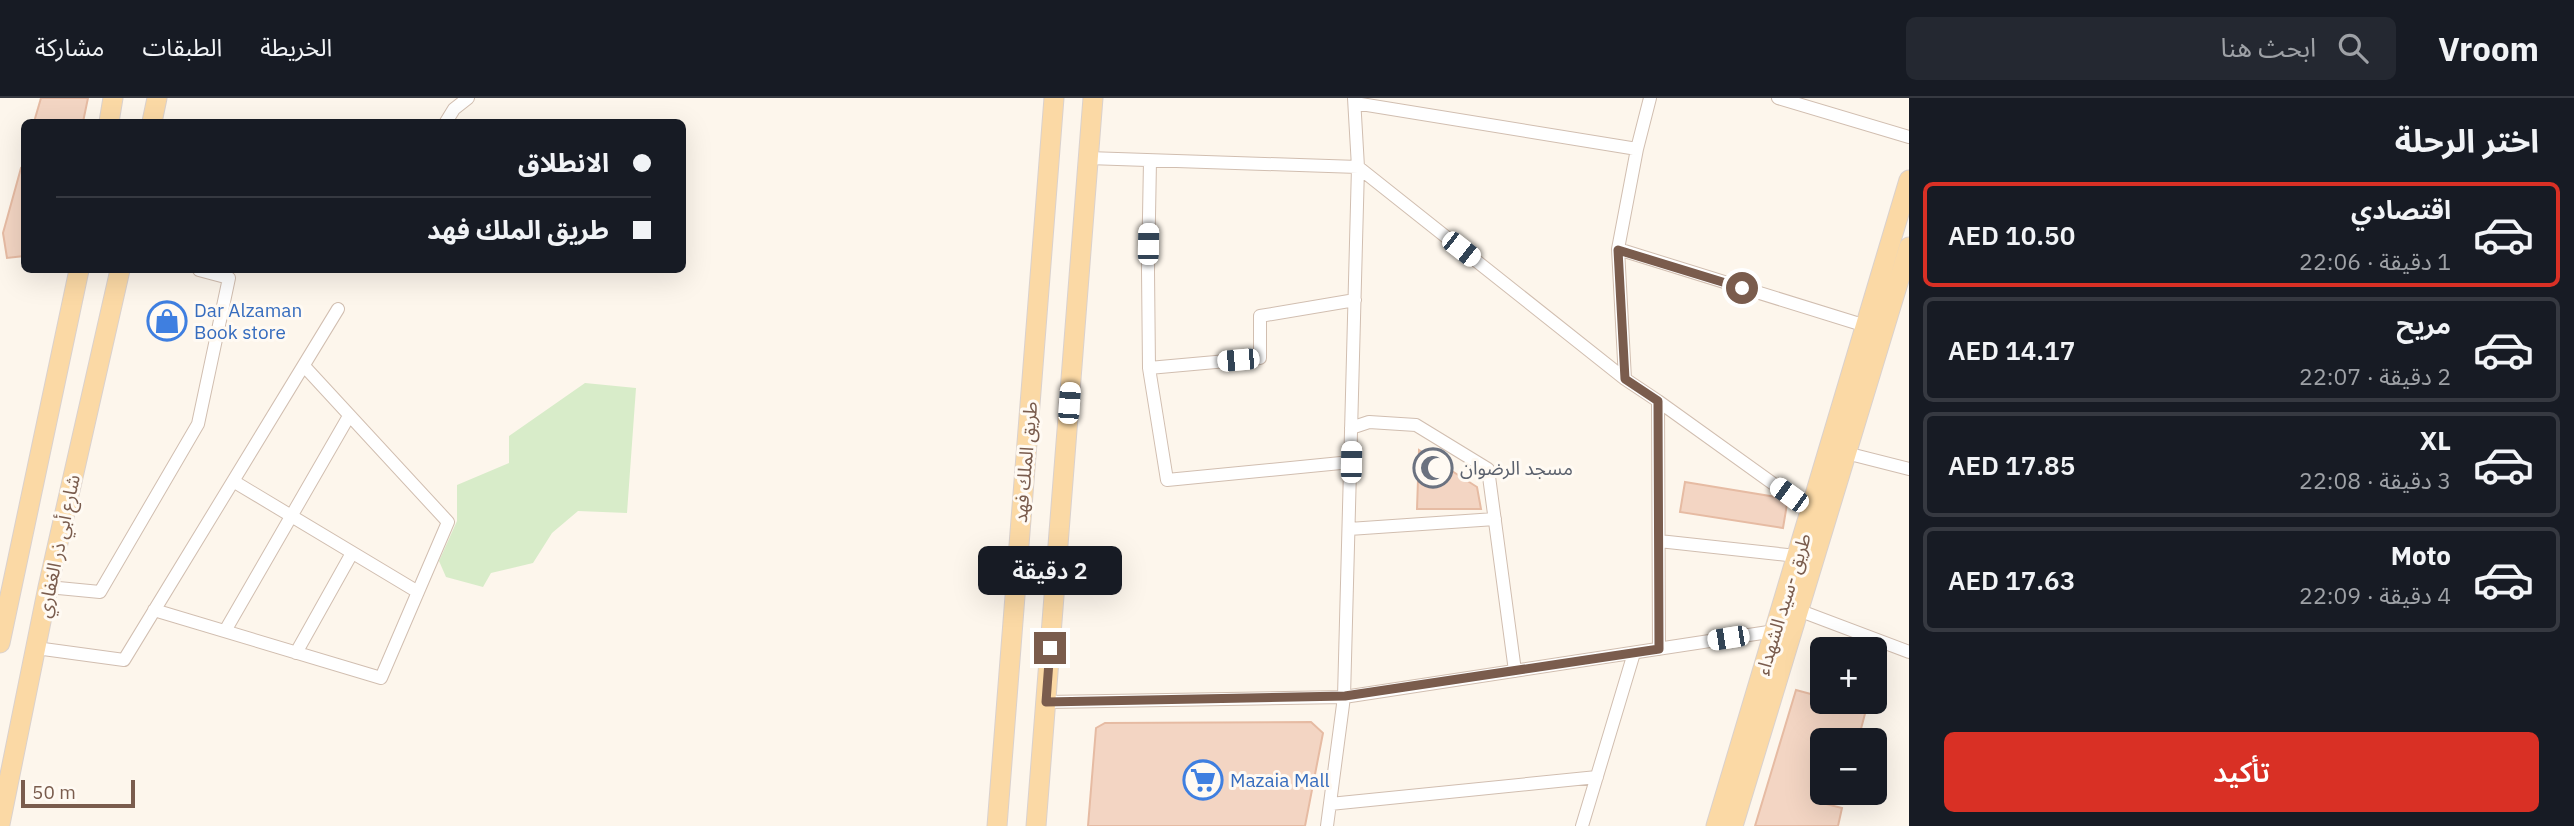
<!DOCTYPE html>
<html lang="ar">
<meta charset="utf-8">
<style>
:root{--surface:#171b24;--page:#242831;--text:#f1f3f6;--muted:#9ea1a6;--line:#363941;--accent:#d93025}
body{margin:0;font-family:"IBM Plex Sans","Noto Sans Arabic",sans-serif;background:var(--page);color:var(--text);direction:rtl;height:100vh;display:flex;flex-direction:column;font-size:26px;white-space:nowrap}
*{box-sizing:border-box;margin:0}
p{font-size:23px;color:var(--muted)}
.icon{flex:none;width:38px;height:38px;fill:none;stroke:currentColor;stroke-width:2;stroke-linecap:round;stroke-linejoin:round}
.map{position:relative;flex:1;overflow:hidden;direction:ltr}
.sheet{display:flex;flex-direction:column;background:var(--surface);width:665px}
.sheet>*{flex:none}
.banner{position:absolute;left:21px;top:21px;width:665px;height:154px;border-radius:10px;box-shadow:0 7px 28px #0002;direction:rtl;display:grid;align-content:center;height:154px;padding:0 35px;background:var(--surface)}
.tools{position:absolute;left:1810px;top:539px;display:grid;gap:14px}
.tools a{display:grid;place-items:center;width:77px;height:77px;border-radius:10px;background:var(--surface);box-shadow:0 7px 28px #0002;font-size:35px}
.scale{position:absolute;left:21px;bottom:18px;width:114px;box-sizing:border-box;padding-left:7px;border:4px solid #7a5c4d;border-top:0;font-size:19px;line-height:24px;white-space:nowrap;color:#7a5c4d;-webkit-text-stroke:5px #fffaf3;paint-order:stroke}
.end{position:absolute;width:32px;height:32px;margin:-16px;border:9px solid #7a5c4d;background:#fff;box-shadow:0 0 0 4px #fff}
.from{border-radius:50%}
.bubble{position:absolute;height:49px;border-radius:10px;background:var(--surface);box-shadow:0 7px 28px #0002;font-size:23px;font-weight:600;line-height:49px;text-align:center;direction:rtl}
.car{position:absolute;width:21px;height:42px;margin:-21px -10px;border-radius:9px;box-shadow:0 0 5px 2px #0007;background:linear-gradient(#fff 24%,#345 0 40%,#fff 0 76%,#345 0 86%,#fff 0)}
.banner b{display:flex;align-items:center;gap:24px;height:66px;font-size:26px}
.banner b+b{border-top:2px solid var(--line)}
.banner i{width:18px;height:18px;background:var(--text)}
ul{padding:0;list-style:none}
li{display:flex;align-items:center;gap:21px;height:105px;margin:0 14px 10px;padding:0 21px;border:4px solid var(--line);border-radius:10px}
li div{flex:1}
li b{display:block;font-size:26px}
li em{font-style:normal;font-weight:600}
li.current{border-color:var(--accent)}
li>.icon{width:63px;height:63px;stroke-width:1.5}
h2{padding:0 35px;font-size:32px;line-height:84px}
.button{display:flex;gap:14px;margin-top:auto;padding:14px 35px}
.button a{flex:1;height:80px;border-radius:10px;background:var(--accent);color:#fff;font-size:28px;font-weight:600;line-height:80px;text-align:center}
header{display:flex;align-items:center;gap:42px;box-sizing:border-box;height:98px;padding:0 35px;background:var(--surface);border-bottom:2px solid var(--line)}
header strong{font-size:33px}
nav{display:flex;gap:38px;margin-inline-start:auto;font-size:24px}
.search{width:490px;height:63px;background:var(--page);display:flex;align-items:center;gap:18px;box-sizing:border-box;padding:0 24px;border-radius:10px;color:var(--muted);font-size:26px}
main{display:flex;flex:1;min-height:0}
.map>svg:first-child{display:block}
.green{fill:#d8ecc9}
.building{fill:#f3d5c3;stroke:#e6bba3;stroke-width:2}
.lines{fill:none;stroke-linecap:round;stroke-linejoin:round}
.street-casing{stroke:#d1beb0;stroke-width:14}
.primary-casing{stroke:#dad1cd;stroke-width:21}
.street{stroke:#fff;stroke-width:12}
.primary{stroke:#fbd9a5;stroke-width:19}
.route{stroke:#7a5c4d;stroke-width:9}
.labels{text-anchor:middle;stroke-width:6;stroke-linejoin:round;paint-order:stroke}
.shop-label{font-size:19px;fill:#366cbe;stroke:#fffaf3;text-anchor:start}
.street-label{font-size:19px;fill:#7a5c4d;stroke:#fffaf3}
.worship-label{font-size:19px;fill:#5b616d;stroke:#fffaf3;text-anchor:start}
</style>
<header>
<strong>Vroom</strong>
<div class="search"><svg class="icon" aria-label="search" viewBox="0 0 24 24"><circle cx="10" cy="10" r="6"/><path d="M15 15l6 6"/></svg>ابحث هنا</div>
<nav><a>الخريطة</a><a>الطبقات</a><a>مشاركة</a></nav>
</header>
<main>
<section class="sheet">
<h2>اختر الرحلة</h2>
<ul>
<li class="current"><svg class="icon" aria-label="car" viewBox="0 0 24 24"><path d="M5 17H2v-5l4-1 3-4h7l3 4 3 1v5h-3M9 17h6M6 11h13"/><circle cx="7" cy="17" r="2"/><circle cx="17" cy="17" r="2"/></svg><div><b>اقتصادي</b><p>1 دقيقة · 22:06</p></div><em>AED 10.50</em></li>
<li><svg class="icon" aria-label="car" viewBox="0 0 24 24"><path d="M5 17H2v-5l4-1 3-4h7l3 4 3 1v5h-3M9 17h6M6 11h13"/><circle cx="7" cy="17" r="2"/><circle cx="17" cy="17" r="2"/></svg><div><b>مريح</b><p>2 دقيقة · 22:07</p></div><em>AED 14.17</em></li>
<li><svg class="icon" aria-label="car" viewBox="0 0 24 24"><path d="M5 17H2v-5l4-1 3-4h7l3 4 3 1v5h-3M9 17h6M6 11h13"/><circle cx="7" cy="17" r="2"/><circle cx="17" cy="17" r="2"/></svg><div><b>XL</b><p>3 دقيقة · 22:08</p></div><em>AED 17.85</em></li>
<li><svg class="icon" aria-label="car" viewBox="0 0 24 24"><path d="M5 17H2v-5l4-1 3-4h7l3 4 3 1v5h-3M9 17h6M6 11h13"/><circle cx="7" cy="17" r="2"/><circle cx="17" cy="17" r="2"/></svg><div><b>Moto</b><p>4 دقيقة · 22:09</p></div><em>AED 17.63</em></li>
</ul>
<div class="button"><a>تأكيد</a></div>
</section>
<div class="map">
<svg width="1909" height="728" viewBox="0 0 1909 728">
<rect width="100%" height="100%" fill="#fdf6ec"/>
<path class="green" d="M585,285L636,290L627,415L578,413L552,435L533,465L491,475L483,489L446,479L439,463L457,423V387L509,365V338Z"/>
<path class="building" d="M41,0H88L83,24H34Z
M21,70L24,71V158L7,160L3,135Z
M1419,352L1477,389L1481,411H1417Z
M1685,384L1776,399L1787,406L1783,430L1680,414Z
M1796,592L1822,599V604H1837L1866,612L1858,642H1822V705L1842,710L1838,728H1755Z
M1311,624L1323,635L1305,728H1088L1096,630L1105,625Z"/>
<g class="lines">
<g class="street-casing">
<path id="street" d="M1778,0L1909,39
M1355,5L1637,51
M446,24L454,11L468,0
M1088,60L1358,69L1354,0
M1150,63L1148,173L1149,270L1167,382L1351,364
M1618,151L1866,228
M1149,270L1260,260V218L1355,202
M1625,281L1618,151L1637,51L1650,0
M1658,303L1811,413
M1351,330L1369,324L1416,327L1488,371L1515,573
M1846,355L1909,371
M233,383L418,494
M1349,431L1495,421
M1659,443L1797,458
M48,489L100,494L198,326L229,180L199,172
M154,512L381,580L448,424L304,268
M1798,512L1909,554
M225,533L349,318
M36,550L124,562L338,211
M296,555L352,455
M1046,604L1344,599L1775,533
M1330,706L1597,679
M1327,728L1344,599L1358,69L1625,281L1658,303L1659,551
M1582,728L1634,555"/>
</g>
<g class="primary-casing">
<path id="primary" d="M109,24L113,0
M152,24L157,0
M0,545L79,172
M0,726L48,489L120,172
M997,728L1054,0
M1036,728L1093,0
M1716,728L1909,82
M1733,728L1909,149"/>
</g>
<use href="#street" class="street"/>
<use href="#primary" class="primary"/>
</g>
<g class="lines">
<path class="route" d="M1050,550L1046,604L1345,598L1659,551L1658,303L1625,281L1618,152L1742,190"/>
</g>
<defs>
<g id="shop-ring" transform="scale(2.0125)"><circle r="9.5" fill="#fffaf3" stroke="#3f7fe0" stroke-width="1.5"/><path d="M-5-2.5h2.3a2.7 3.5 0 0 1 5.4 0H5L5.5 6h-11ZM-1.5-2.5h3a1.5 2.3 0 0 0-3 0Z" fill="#3f7fe0"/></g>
<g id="mosque-ring" transform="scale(2.0125)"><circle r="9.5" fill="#fffaf3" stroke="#6b7280" stroke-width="1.5"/><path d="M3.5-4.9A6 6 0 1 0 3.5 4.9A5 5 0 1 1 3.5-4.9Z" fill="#6b7280"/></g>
<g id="supermarket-ring" transform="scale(2.0125)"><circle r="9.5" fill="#fffaf3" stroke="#3f7fe0" stroke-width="1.5"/><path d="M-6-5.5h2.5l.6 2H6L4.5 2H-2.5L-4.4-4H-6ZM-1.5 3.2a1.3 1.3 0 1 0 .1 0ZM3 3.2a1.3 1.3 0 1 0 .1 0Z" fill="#3f7fe0"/></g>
</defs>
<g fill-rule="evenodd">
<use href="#shop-ring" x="167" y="223"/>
<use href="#mosque-ring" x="1433" y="370"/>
<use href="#supermarket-ring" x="1203" y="682"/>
</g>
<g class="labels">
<g class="shop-label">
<text x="194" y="219">Dar Alzaman<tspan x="194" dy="22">Book store</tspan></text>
<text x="1230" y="689">Mazaia Mall</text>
</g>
<g class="street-label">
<text transform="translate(1025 364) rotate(-85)" y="7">طريق الملك فهد</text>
<text transform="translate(58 448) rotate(-78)" y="7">شارع أبي ذر الغفاري</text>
<text transform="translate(1783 506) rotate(-73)" y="7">طريق -سيد الشهداء</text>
</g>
<g class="worship-label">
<text x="1460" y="377">مسجد الرضوان</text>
</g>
</g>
</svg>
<div class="tools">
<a>+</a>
<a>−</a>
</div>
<div class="scale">50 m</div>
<i class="end from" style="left:1742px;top:190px"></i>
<i class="end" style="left:1050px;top:550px"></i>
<div class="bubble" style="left:978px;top:448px;width:144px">2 دقيقة</div>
<i class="car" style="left:1148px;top:146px;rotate:1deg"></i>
<i class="car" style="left:1461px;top:151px;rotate:128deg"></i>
<i class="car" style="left:1238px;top:262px;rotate:265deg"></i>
<i class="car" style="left:1069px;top:305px;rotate:4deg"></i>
<i class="car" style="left:1351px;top:364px;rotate:1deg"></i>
<i class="car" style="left:1789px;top:397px;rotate:306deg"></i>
<i class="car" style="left:1728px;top:540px;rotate:261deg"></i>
<div class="banner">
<b><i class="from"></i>الانطلاق</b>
<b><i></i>طريق الملك فهد</b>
</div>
</div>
</main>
